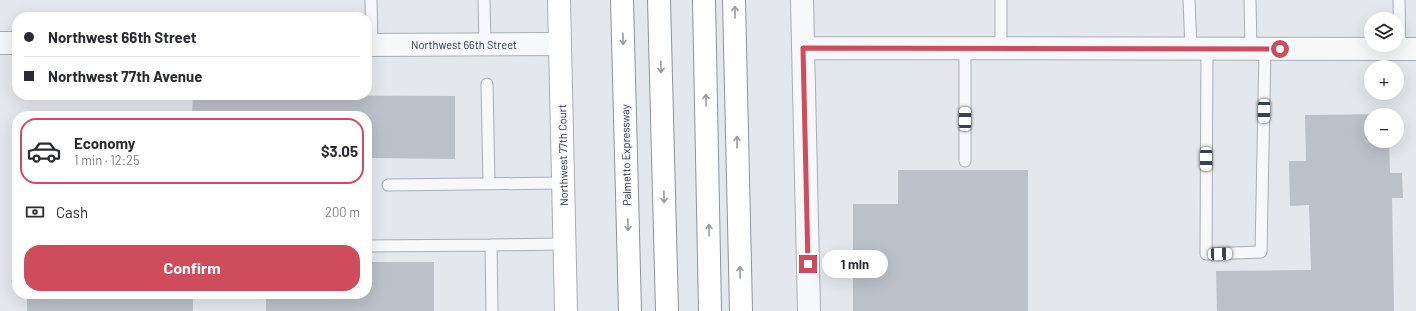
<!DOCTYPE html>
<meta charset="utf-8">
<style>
:root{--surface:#fff;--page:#f7f7f7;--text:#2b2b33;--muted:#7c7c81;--line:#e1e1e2;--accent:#ce4c5b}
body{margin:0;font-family:Barlow,sans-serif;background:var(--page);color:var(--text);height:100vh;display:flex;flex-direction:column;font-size:15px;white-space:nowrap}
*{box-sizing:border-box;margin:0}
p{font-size:13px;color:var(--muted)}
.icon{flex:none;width:22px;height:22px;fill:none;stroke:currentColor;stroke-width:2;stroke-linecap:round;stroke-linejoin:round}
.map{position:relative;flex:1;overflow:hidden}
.drawer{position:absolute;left:12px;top:111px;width:360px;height:188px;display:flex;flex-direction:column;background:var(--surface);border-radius:16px;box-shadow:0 4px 16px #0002}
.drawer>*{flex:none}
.top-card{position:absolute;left:12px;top:12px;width:360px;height:88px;border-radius:16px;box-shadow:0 4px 16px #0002;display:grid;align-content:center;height:88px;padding:0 12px;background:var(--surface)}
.tools{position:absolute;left:1364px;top:12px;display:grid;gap:8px}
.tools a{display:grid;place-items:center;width:40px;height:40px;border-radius:50%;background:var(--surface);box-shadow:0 4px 16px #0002;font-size:20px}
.end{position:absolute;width:18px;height:18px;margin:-9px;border:5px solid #ce4c5b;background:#fff;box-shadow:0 0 0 2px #fff}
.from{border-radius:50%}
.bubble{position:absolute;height:28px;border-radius:14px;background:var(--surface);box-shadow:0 4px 16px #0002;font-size:13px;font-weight:700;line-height:28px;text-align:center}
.car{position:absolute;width:12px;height:24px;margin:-12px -6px;border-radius:5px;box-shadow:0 0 3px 1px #0007;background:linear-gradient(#fff 24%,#345 0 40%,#fff 0 76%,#345 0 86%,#fff 0)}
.top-card b{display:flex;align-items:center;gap:14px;height:38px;font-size:15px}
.top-card b+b{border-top:1px solid var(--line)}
.top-card i{width:10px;height:10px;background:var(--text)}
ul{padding:7px 0 0;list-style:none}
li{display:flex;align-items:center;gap:12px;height:66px;margin:0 8px 6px;padding:0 4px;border:2px solid transparent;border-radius:16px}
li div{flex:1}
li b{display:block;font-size:15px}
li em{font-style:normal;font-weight:700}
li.on{border-color:var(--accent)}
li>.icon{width:36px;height:36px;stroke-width:1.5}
.pay{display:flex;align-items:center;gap:10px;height:44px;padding:0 12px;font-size:15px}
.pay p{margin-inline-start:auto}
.action{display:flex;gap:8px;margin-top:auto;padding:8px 12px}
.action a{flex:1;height:46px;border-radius:16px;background:var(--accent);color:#fff;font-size:16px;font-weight:700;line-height:46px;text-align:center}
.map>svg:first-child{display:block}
.building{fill:#bbc0c9}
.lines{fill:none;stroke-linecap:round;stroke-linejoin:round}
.lane-casing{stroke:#a9aeb6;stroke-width:13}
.street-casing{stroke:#a9aeb6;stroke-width:24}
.secondary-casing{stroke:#a9aeb6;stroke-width:24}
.highway-casing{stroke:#8b94a2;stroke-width:24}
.lane{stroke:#f7f8fa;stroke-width:11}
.street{stroke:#f7f8fa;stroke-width:22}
.secondary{stroke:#fff;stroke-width:22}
.highway{stroke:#fff;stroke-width:22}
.oneway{stroke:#969aa2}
.route{stroke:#ce4c5b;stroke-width:5}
.labels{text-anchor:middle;stroke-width:3;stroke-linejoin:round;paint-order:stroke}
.street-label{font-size:11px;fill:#2c3444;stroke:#f4f6f9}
</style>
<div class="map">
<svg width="1416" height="311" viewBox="0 0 1416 311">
<rect width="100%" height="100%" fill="#e4e7ec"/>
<path class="building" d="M193,95L455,96V159L367,158V116H192Z
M1388,114L1371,115V141H1389L1390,173H1402L1403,198H1392L1394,311H1217L1216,271L1311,270L1309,205L1290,206L1289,161H1306L1305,115Z
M898,170H1028V311H853V204H898Z
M367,262H434V311H266V294H367Z
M27,294H193V311H27Z"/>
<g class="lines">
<g class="lane-casing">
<path id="lane" d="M371,0L372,45
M484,0L485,45
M1189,0L1191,49
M1250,0L1251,49
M1399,0L1400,49
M965,48V161
M1001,48V0
M1207,49L1206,254L1261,252L1265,49
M487,84L489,183
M388,185L564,183
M367,246L491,245
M492,311L491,245L565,244"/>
</g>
<g class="street-casing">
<path id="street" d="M802,0L809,311
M0,43H17
M367,45L560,44
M803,48L1416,49"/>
</g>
<g class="secondary-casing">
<path id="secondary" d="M559,0L566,311"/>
</g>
<g class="highway-casing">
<path id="highway" d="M622,0L630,311
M659,0L667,311
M704,0L710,311
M734,0L741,311"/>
</g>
<use href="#lane" class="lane"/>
<use href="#street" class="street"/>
<use href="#secondary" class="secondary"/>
<use href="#highway" class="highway"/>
</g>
<defs><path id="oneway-shaft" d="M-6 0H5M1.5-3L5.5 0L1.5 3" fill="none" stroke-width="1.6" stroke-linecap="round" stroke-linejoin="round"/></defs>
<g class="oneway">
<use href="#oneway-shaft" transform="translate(735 12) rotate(-91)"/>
<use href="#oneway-shaft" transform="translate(623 39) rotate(88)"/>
<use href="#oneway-shaft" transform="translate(661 67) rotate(89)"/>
<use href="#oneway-shaft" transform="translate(706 100) rotate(-91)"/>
<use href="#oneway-shaft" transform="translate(737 142) rotate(-91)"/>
<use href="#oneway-shaft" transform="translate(664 197) rotate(89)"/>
<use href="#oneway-shaft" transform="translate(628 225) rotate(89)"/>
<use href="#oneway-shaft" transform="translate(709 230) rotate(-91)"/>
<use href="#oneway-shaft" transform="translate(740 272) rotate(-91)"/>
</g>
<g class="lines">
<path class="route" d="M808,264L803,48L1280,49"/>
</g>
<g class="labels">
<g class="street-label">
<text x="464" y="49">Northwest 66th Street</text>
<text transform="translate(563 155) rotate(-91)" y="4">Northwest 77th Court</text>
<text transform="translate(626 155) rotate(-91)" y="4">Palmetto Expressway</text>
</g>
</g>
</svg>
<div class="tools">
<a><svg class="icon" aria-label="layers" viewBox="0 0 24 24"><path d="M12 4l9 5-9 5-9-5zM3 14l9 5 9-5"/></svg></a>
<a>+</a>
<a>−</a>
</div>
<i class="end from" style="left:1280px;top:49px"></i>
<i class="end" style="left:808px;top:264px"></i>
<div class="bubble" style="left:822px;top:250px;width:66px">1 min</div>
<i class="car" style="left:1264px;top:111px;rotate:181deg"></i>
<i class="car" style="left:965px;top:119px;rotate:0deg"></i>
<i class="car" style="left:1206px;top:159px;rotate:180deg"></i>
<i class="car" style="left:1220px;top:254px;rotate:88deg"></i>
<div class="top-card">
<b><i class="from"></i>Northwest 66th Street</b>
<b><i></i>Northwest 77th Avenue</b>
</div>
<section class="drawer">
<ul>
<li class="on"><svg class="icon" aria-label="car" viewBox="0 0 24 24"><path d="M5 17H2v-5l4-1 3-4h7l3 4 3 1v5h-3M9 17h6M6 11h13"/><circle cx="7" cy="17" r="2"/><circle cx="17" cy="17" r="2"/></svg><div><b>Economy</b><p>1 min · 12:25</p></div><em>$3.05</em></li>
</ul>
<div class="pay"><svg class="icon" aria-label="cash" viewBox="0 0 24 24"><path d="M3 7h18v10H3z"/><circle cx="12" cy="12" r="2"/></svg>Cash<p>200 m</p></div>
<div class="action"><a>Confirm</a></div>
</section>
</div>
